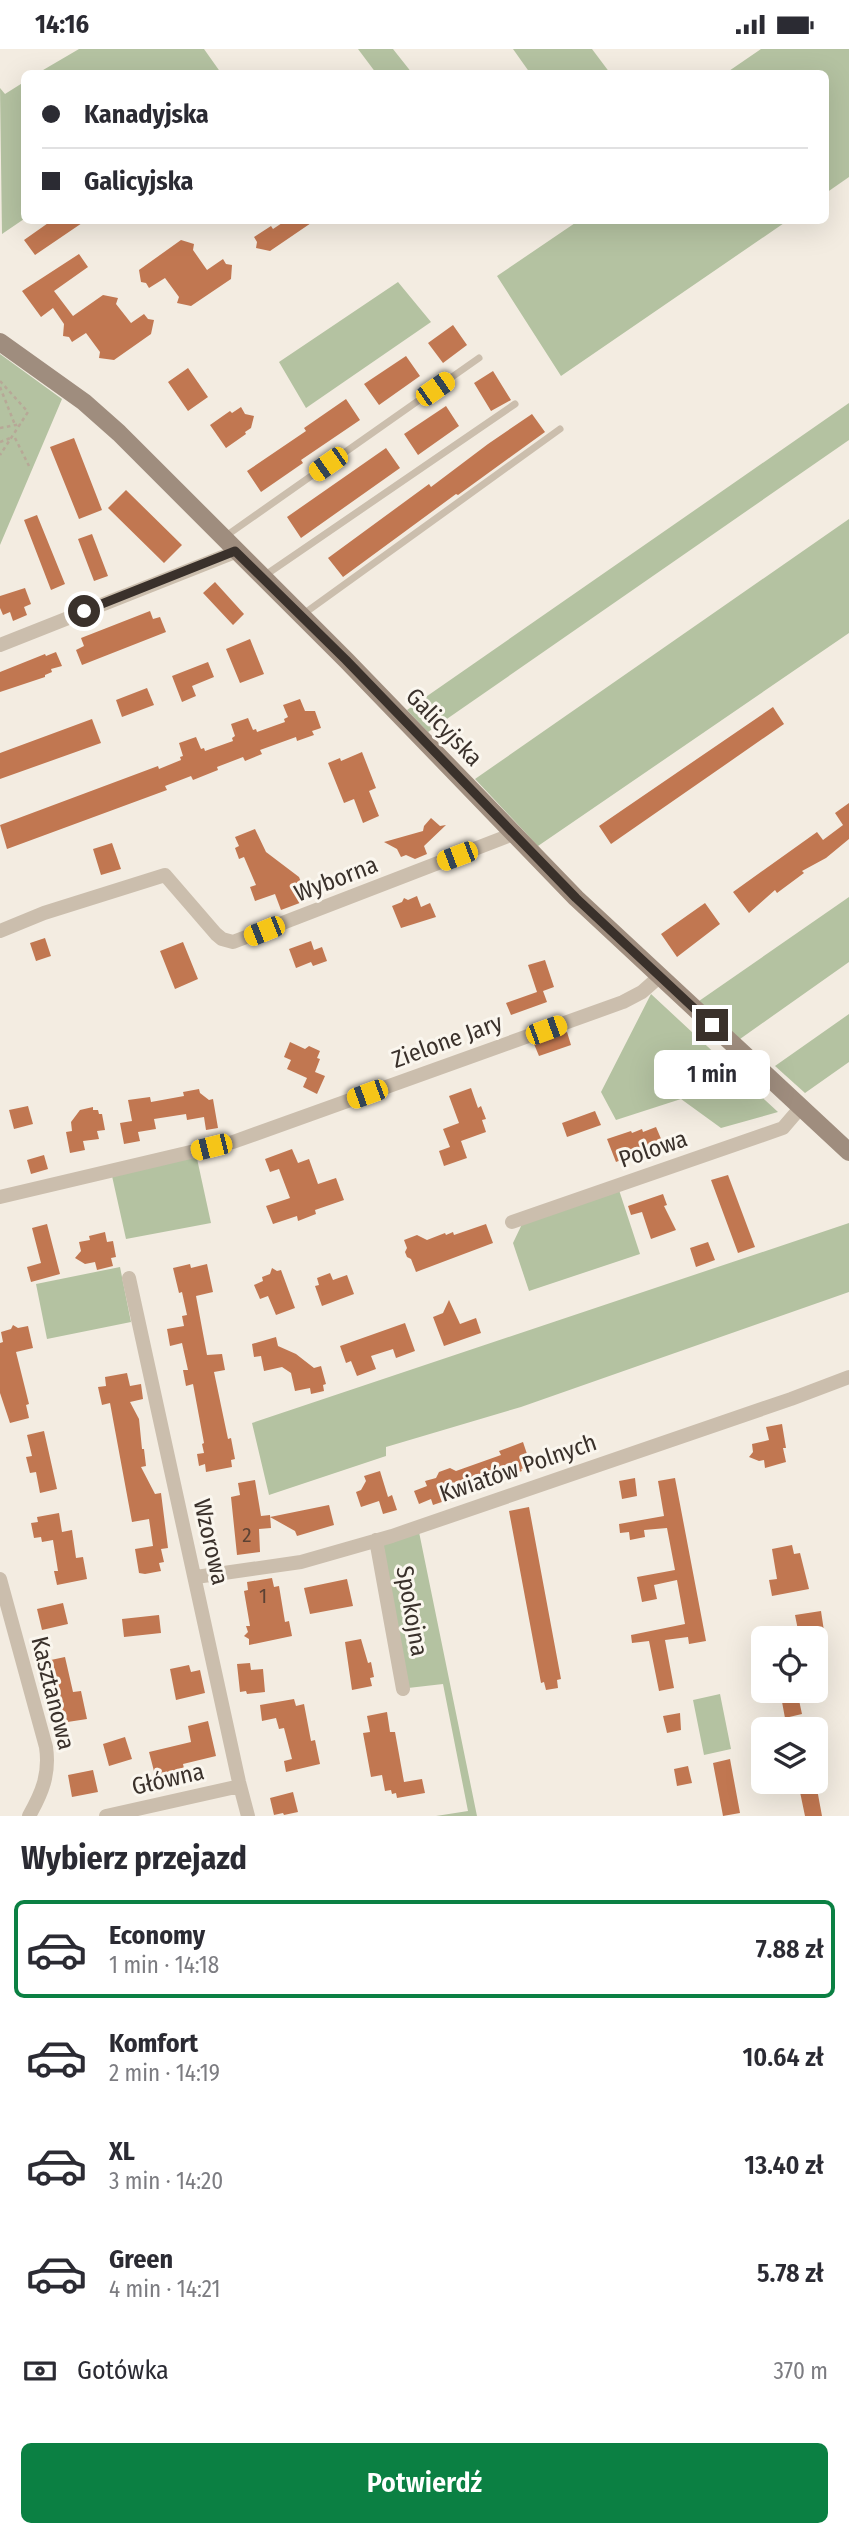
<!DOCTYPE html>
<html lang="pl">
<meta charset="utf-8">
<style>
:root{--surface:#fff;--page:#f7f7f7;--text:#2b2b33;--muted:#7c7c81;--line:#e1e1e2;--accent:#0b8043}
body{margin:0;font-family:"Fira Sans Condensed",sans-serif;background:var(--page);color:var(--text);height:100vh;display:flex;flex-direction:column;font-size:26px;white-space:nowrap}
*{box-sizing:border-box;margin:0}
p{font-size:23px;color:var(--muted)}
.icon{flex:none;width:38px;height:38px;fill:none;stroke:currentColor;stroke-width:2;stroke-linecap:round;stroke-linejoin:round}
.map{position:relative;height:1767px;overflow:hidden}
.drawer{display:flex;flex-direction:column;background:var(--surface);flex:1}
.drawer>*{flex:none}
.banner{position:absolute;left:21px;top:21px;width:808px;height:154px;border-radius:10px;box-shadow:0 7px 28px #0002;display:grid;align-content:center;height:154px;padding:0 21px;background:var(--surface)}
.controls{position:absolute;left:751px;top:1577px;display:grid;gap:14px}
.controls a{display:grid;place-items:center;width:77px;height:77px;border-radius:10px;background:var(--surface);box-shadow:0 7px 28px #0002;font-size:35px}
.end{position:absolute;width:32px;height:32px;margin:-16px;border:9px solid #3a312b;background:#fff;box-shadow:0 0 0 4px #fff}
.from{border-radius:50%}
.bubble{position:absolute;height:49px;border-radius:10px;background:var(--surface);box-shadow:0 7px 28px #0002;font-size:23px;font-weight:600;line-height:49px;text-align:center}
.car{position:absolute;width:21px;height:42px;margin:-21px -10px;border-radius:9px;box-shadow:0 0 5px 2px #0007;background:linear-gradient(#f5c518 24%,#345 0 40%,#f5c518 0 76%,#345 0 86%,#f5c518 0)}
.banner b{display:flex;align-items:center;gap:24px;height:66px;font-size:26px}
.banner b+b{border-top:2px solid var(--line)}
.banner i{width:18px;height:18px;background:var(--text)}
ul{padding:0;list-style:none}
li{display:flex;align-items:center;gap:21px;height:98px;margin:0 14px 10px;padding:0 7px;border:4px solid transparent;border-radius:10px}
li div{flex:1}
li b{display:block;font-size:26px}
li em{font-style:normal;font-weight:600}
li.current{border-color:var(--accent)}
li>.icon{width:63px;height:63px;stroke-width:1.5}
h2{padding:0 21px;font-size:32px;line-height:84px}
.pay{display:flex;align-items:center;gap:18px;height:77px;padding:0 21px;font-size:26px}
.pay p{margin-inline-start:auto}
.button{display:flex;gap:14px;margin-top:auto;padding:14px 21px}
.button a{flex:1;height:80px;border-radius:10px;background:var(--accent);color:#fff;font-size:28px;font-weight:600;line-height:80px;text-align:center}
.status{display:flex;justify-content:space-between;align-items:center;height:49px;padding:0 35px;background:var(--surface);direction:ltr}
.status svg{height:19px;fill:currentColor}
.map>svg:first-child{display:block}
.green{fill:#b4c2a1}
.building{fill:#c17751}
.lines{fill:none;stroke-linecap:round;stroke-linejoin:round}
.path{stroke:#b7a897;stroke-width:2.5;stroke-dasharray:3.5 3.5;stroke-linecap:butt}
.lane{stroke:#cbbead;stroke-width:7}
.street{stroke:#cbbead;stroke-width:14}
.secondary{stroke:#9f8d7e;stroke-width:18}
.route{stroke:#3a312b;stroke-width:9}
.labels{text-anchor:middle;stroke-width:6;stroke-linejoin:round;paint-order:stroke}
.number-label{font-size:21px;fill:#5c4234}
.street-label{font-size:24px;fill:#3a312b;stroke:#faf6ee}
</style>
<div class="status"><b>14:16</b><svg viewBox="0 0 49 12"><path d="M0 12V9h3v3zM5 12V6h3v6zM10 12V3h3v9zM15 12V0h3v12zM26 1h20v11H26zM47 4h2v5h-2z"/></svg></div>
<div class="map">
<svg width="849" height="1767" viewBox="0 0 849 1767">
<rect width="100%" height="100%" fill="#f3ece1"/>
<path class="green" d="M79,0H204L221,24H38Z
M358,0H393L412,24H376Z
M513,0H592L610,24H530Z
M761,0H849V128L826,144V24H726Z
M24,33V170L2,185L0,39L5,45Z
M578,172H787L561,327L497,227Z
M398,233L431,273L306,359L279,313Z
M0,305L62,350L0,496Z
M849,354V391L428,683L407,661Z
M849,470V584L538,797L475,730Z
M849,848V913L740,990L699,952Z
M651,945L778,1063L721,1079L681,1050L616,1071L601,1043Z
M849,965V1013L805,1044L775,1017Z
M196,1105L211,1174L126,1190L112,1127Z
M619,1141L640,1205L529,1242L513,1194L523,1173Z
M849,1174V1243L521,1358L386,1398V1407L269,1446L252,1374Z
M120,1218L131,1273L47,1290L36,1235Z
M419,1483L477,1767H436L468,1762L443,1635L408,1639L383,1494Z
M720,1645L731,1700L704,1706L693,1651Z"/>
<path class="building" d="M51,172H85L35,206L24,191Z
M285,172H314L270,202L256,199L257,193L254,188L271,177L273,180Z
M181,191L194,195L193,201L207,221L223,210L226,215L232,216L231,230L191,257L177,254L179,248L165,229L149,239L146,234L141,233L139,221Z
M79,205L88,218L54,242L73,267L103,246L118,249L116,255L131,274L144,265L148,270L154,271L151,285L114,311L99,309L100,303L86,284L72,293L69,288L63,287L64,275L53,259L41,268L22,242Z
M453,276L467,296L443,314L428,294Z
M406,307L420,327L379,356L364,335Z
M188,319L208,348L188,362L168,333Z
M493,322L511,351L491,362L474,334Z
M346,350L360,371L301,411L303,414L261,443L247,422L306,382L304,379Z
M446,357L459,377L418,406L404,385Z
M241,358L245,365L254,367L251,379L245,383L246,385L226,399L210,376L230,362L232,364Z
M532,365L545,383L458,446L456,445L343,528L328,509L429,435L431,438L488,395Z
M74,389L102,461L79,470L50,398Z
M386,399L400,419L301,489L287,468Z
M126,441L182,496L164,514L108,459Z
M37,466L65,535L51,541L24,471Z
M92,485L108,527L94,532L78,490Z
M215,533L244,565L233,576L203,544Z
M25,539L31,555L24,558L27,566L13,572L10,563L3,566L0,559V547Z
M150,562L153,570L160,568L166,583L82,616L76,601L84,597L81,589Z
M250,590L264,625L240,634L226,600Z
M56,603L62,617L51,620L52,623L45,626V628L0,643V623L45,605L46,607Z
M208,613L214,628L192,637L196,647L182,653L172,627Z
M147,639L154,656L122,668L116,651Z
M300,650L305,662H315L321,679L312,682L314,686L297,692L296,688L260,701L262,705L245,712L243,708L217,718L218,721L193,731L191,727L165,737L167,741L7,800L0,776L158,717L159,720L181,711L180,708L183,707L179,694L196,688L201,700L204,699L205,702L233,692L232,689L235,687L231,675L248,669L253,681L256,680L257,683L285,673L284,670L288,668L283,656Z
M773,658L784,675L611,795L599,777Z
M92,670L101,694L0,730V704Z
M362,703L376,739L369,742L379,767L363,774L354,750L344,754L328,714L340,709L341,712Z
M849,754V790L826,809L802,822L804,824L777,844L775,841L749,864L733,843L817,783L823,791L843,776L835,764Z
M431,769L440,777L446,776L424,797L427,805L415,810L406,806L401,808L397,800L384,793L423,782L424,777Z
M255,780L266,803L299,828L303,838L295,841L305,852L281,861L275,845L255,852L250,838L256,836L244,808L239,810L235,799L239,797L235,788Z
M112,794L121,820L101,826L93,800Z
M417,847L421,858L430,854L436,868L401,879L392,857L402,853L404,849L408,851Z
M705,854L720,875L677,908L661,885Z
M45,889L51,907L36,912L30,894Z
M311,892L314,901L322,898L327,912L313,917L311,913L296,919L289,900Z
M183,893L198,930L175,940L160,902Z
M545,911L554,938L543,942L547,953L511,966L506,954L537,943L528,916Z
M567,983L571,996L539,1007L534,995Z
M290,993L305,1000L309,997L320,1002L317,1009L320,1010L315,1023L325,1027L317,1045L303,1038L307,1029L287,1020L291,1011L284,1008Z
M471,1039L478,1059L481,1057L486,1070L482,1071L486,1083L461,1092L467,1109L444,1117L439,1102L450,1098L443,1080L459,1074L449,1047Z
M199,1040L200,1044L209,1051L213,1050L218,1079L206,1081L204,1068L187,1071L186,1065L154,1070L156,1080L138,1083L140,1092L124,1095L120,1074L132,1072L128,1051L150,1048L151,1053L184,1047L183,1043Z
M28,1057L33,1075L14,1080L9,1061Z
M93,1058V1061H98L99,1065H102L105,1081L97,1082L99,1090L83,1092L85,1101L70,1104L66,1083L72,1082L71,1073L80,1061Z
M595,1062L601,1076L567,1088L562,1074Z
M656,1078L662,1092L649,1097V1100L616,1113L607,1090L631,1082L632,1084L642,1080L643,1083Z
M292,1100L298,1114L309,1110L318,1135L336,1129L344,1151L315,1161L316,1165L298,1172L297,1167L273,1175L266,1157L290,1149L279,1120L270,1123L265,1110Z
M44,1106L48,1120L31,1125L27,1111Z
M728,1126L755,1198L738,1204L711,1131Z
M663,1145L667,1156L664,1157L676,1181L651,1190L642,1163L631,1166L628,1157Z
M47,1175L60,1225L31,1233L27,1218L41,1214L32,1179Z
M486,1175L493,1194L416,1223L411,1210L407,1208L405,1203L407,1199L404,1191L417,1186L427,1191L445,1184L446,1186L453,1183L454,1186Z
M105,1183L107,1193L113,1192L116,1208L111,1209L113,1217L97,1221L95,1213L85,1215L75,1209L81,1202L79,1193L90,1191L89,1187Z
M708,1193L715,1211L696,1218L690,1199Z
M190,1215L191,1219L207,1215L213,1243L196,1247L207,1306L222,1305L225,1321L214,1323L228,1390L231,1389L235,1410L231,1411L232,1418L206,1423L205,1415L199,1417L197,1405L204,1404L202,1395L204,1394L193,1335L186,1337L183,1321H188L182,1294L170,1297L167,1280L184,1277L182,1267L187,1266L182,1243L179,1244L173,1219Z
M272,1219L277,1222L281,1221L295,1259L276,1266L268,1247L260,1250L254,1236L263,1232L262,1228L270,1225Z
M330,1224L333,1231L347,1226L354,1245L322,1257L315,1237L319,1236L317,1229Z
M449,1251L460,1275L476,1269L481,1284L444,1297L433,1268L443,1264Z
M405,1274L415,1302L396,1309L393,1300L371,1307L376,1320L357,1327L351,1312L346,1314L340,1297Z
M13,1276L18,1279L28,1277L33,1299L16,1303L29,1355L26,1356L29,1369L10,1374L0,1344V1294L3,1293L1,1283L11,1280Z
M276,1288L278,1297L296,1305L314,1319L321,1317L326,1335L323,1336L324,1342L311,1345L310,1339L295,1342L291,1324L282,1318L264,1322L261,1307L254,1308L252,1295Z
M127,1324L130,1337L141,1335L143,1350L130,1353L139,1370L142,1400H144L146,1417L141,1418L155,1445L161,1444L168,1499L161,1500L164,1513L159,1514L161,1522L145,1525L139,1524L135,1500L153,1497L149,1470L132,1473L110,1354L102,1356L98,1338L106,1337L105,1328Z
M782,1375L786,1399H783L786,1413L765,1419L764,1411L759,1412L749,1408L753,1403L752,1395L769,1391L766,1378Z
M44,1382L57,1440L40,1444L36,1423L30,1424L26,1408L32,1407L27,1386Z
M523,1393L531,1417L521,1420L522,1422L508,1427L505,1419L474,1430L477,1441L433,1456L431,1450L419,1455L414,1442L427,1437L425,1432L436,1429L439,1423L450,1419L456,1422L501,1406L499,1402Z
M380,1422L388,1448L392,1446L397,1461L383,1465L379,1452L361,1458L356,1443L361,1441L366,1432L364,1427Z
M635,1429L637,1447L622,1450L619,1432Z
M675,1429L706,1592L689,1595L688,1588L665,1591L674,1639L659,1642L649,1592L632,1594L631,1586L685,1575L677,1531L654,1536L657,1550L642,1553L637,1528L675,1521L667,1479L644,1481L645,1488L630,1491L629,1483L620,1484L619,1475L664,1467L658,1432Z
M255,1431L261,1467L270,1466L271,1479L259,1480L260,1503L237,1506L231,1448L240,1446L238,1434Z
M329,1456L334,1476L297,1487L295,1482L270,1468Z
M529,1458L561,1630L557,1631L558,1639L546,1641L544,1633L541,1634L509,1462Z
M59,1464L62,1483L72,1481L76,1509L83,1508L87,1530L57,1536L54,1522H58L53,1491L42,1493L41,1488L34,1489L31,1474L38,1473L37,1468Z
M792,1496L794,1505L800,1504L809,1540L772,1547L769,1531L777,1530L772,1500Z
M272,1529L274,1538L279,1537L285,1573L289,1572L292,1587L249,1596V1590L244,1587L248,1583L246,1577H250L244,1542L248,1541L247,1533Z
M347,1530L353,1557L310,1565L304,1539Z
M63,1554L68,1575L42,1581L37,1560Z
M821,1562L824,1582L799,1586L795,1566Z
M159,1566L161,1584L124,1588L122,1570Z
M361,1590L368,1614L371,1613L374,1628L370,1629L372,1637L352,1641L345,1593Z
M65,1608L73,1643L81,1642L87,1670L61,1674H58L46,1612Z
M250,1614L251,1621L263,1620L265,1643L247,1645L246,1642L240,1643L237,1615Z
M189,1616L191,1623L200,1621L205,1644L176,1651L170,1620Z
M780,1642H797L802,1665L785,1669Z
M294,1650L296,1657L304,1655L311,1692L315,1691L320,1715L286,1723L284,1712L292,1710L284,1679L279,1680L276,1669L262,1672L260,1656Z
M387,1663L390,1683H395L404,1733L422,1730L425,1744L397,1749L396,1744L392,1745L391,1741L385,1742L382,1726L371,1728L363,1684L370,1683L367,1667Z
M680,1664L681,1681L667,1684L663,1667Z
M208,1672L216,1707L183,1715L187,1733L175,1736L172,1723L155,1726L149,1703L191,1693L188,1677Z
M125,1688L132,1710L109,1717L103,1695Z
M730,1710L740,1764L723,1767L713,1714Z
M688,1717L692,1734L677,1737L674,1720Z
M93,1721L98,1743L72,1748L68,1726Z
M817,1740L822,1767H805L800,1743Z
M293,1743L298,1763L284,1766L283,1764L274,1766L270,1749Z"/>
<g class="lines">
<path class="path" d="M0,332L28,363L0,406
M0,338L15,376
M0,379L21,375
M15,389L29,417
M0,393L13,388"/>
<path class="lane" d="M223,489L479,309
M264,527L515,355
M302,566L560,380"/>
<path class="street" d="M0,596L235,503
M0,882L44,864L165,826L216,885L222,890L233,893L513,785
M0,1148L233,1093L623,953L642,943L659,928
M512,1173L783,1079L801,1058
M129,1229L239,1733L248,1767
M376,1491L403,1640
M196,1528L301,1513L392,1487L791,1350L849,1328
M0,1530L46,1698C50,1725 42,1744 29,1767
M106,1767L240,1737"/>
<path class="secondary" d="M0,293L84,353L119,384L346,611L576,849L849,1103"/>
</g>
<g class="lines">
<path class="route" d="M84,562L235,502L346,611L576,849L712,976"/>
</g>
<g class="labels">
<g class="number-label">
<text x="247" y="1493">2</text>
<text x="263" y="1554">1</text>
</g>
<g class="street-label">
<text transform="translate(444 678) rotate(46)" y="8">Galicyjska</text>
<text transform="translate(336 830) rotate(-21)" y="8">Wyborna</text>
<text transform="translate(447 992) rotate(-20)" y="8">Zielone Jary</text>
<text transform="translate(653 1100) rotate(-19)" y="8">Polowa</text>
<text transform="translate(518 1419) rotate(-19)" y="8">Kwiatów Polnych</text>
<text transform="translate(211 1493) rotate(77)" y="8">Wzorowa</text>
<text transform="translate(412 1562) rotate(80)" y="8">Spokojna</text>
<text transform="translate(53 1644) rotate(76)" y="8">Kasztanowa</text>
<text transform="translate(168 1730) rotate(-13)" y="8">Główna</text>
</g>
</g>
</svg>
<div class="controls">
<a><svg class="icon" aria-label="locate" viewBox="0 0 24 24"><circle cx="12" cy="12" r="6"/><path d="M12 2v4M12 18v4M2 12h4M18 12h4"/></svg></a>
<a><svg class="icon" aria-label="layers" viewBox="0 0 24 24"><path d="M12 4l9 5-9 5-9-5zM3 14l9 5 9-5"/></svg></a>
</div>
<i class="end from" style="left:84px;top:562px"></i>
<i class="end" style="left:712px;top:976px"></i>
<div class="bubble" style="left:654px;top:1001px;width:116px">1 min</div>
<i class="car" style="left:435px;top:340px;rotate:55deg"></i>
<i class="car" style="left:328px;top:415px;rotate:235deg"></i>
<i class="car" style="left:457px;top:807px;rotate:249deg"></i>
<i class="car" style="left:264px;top:882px;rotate:248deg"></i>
<i class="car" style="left:546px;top:981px;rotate:70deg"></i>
<i class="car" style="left:367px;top:1045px;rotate:250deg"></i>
<i class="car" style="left:211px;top:1098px;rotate:256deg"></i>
<div class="banner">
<b><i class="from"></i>Kanadyjska</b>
<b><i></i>Galicyjska</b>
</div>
</div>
<section class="drawer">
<h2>Wybierz przejazd</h2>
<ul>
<li class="current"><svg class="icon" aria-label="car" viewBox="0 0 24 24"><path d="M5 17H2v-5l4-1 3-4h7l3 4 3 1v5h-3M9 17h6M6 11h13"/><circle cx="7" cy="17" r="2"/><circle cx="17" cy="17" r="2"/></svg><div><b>Economy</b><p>1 min · 14:18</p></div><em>7.88 zł</em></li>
<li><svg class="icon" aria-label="car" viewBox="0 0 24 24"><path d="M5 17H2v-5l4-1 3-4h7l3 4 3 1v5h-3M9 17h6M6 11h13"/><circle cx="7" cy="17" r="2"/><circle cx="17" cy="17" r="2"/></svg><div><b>Komfort</b><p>2 min · 14:19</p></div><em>10.64 zł</em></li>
<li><svg class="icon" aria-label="car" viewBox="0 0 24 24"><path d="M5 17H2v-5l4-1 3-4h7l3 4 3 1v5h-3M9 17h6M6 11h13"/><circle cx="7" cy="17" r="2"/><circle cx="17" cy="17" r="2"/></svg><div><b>XL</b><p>3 min · 14:20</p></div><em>13.40 zł</em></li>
<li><svg class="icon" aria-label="car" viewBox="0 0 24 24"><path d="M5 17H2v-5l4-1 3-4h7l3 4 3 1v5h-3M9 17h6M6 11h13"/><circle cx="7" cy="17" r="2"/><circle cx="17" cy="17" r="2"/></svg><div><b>Green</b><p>4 min · 14:21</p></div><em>5.78 zł</em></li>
</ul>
<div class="pay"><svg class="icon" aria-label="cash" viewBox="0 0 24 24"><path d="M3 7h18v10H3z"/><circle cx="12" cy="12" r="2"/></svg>Gotówka<p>370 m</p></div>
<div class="button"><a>Potwierdź</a></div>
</section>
